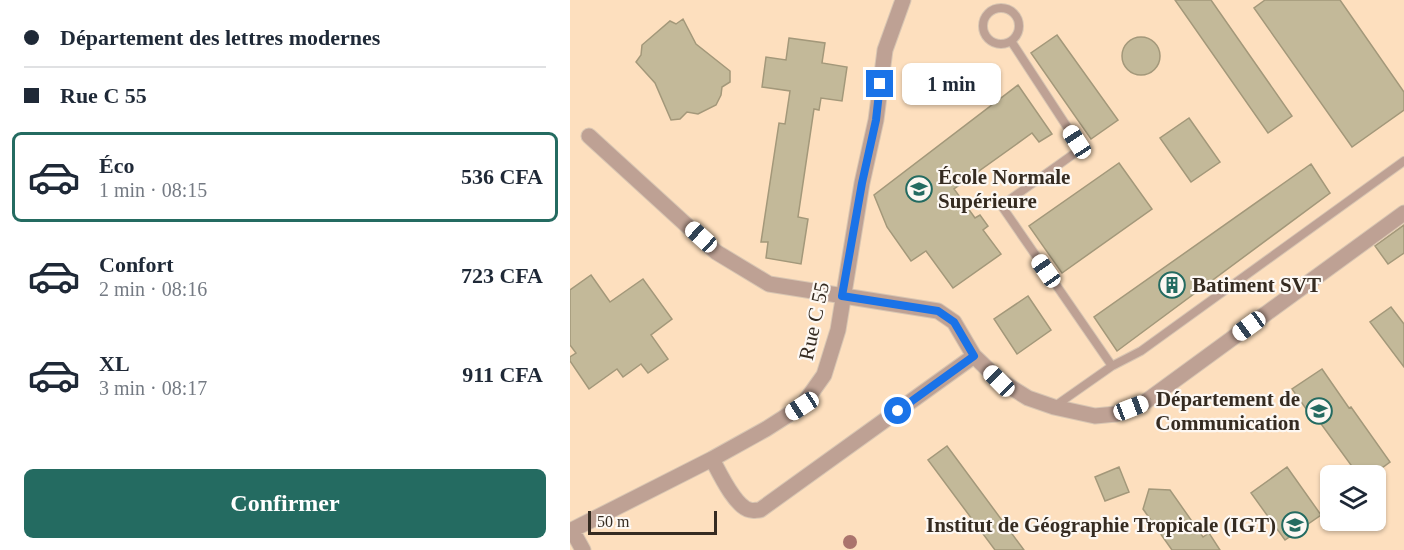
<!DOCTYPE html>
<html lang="fr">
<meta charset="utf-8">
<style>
:root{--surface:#fff;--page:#f2f2f3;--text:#1f2937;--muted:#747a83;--line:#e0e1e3;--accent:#246b61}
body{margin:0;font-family:Georgia,serif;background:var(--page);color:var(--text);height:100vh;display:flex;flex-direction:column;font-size:22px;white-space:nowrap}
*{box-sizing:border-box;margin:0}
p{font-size:20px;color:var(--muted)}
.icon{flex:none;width:33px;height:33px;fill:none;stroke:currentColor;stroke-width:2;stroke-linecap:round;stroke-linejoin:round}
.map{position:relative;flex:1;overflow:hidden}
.panel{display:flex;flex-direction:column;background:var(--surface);width:570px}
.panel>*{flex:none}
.guide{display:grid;align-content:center;height:132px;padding:0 24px;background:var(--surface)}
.tools{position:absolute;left:750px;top:465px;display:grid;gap:12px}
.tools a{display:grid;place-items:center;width:66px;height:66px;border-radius:9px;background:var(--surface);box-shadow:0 2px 4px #0004;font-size:30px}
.scale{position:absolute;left:18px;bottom:15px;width:129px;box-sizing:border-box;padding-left:6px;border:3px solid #352b21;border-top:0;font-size:16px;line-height:21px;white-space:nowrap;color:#352b21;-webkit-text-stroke:4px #fdf8f3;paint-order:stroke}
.end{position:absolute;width:27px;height:27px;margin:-14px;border:8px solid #1a73e8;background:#fff;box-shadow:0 0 0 3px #fff}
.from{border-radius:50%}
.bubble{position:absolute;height:42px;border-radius:9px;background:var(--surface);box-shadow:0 2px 4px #0004;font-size:20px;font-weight:800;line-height:42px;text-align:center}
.car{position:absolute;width:18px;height:36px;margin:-18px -9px;border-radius:8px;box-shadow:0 0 4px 2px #0007;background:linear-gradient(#fff 24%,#345 0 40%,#fff 0 76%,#345 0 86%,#fff 0)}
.guide b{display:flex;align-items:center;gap:21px;height:57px;font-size:22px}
.guide b+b{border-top:2px solid var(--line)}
.guide i{width:15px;height:15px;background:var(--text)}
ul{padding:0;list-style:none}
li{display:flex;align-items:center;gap:18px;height:90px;margin:0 12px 9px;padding:0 12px;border:3px solid transparent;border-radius:9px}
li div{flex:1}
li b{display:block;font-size:22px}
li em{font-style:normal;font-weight:800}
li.selected{border-color:var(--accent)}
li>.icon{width:54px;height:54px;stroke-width:1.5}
.primary-button{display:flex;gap:12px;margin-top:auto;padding:12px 24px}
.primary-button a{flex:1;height:69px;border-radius:9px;background:var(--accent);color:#fff;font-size:24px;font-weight:800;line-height:69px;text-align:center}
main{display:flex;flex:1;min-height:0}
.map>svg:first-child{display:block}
.built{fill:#fddfbe;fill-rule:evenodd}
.building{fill:#c3b999;stroke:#a3987a;stroke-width:1.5}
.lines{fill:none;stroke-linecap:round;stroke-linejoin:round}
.service-casing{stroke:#d8c6b3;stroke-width:10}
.minor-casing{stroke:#d8c6b3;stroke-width:17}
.service{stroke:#bea194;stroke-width:8}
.minor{stroke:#bea194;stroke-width:15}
.tree{fill:#ab746d}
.route{stroke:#1a73e8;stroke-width:8}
.labels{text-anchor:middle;stroke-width:4.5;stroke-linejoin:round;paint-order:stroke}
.poi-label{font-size:21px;font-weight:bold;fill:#352b21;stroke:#fdf8f3;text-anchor:start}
.street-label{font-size:21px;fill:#352b21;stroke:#fdf8f3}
</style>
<main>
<section class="panel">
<div class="guide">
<b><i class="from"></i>Département des lettres modernes</b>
<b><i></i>Rue C 55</b>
</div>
<ul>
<li class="selected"><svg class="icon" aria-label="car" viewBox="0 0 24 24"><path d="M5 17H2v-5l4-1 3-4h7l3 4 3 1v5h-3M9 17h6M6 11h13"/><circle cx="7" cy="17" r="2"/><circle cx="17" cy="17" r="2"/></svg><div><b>Éco</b><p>1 min · 08:15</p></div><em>536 CFA</em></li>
<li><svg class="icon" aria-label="car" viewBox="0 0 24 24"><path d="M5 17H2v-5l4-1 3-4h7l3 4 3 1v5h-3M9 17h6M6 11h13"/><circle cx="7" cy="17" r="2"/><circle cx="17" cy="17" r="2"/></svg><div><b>Confort</b><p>2 min · 08:16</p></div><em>723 CFA</em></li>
<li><svg class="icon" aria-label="car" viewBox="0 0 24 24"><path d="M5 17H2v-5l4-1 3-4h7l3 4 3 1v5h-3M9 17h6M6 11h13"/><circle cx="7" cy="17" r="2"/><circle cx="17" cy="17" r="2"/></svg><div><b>XL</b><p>3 min · 08:17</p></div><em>911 CFA</em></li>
</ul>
<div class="primary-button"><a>Confirmer</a></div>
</section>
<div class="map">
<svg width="834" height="550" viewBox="0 0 834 550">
<rect width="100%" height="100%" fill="#fce8d3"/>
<path class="built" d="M0,0H834V550H0ZM760,476H806V520H760Z"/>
<path class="building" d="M605,0H641L722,116L698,133Z
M695,0H770L834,92V110L782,147L684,8Z
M113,19L126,44L160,71V82L152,87L151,95L146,105L128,114L117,112L110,119L101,120L85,83L66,62L71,55L72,45L100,21L106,24Z
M487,35L548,120L521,139L461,53Z
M552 56a19 19 0 1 1 38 0a19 19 0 1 1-38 0Z
M219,38L255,43L252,63L277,67L272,101L251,98L249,110L244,109L228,217L238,219L231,264L196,258L198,242H191L209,123L215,124L220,91L192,87L196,57L216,60Z
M448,85L482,134L469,142L462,133L384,189L405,218L410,215L418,226L413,230L431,254L383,288L356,251L341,261L317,227L304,195Z
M619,118L650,162L621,182L590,138Z
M549,163L582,209L492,273L459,226Z
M741,164L760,193L547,351L524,317Z
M834,225V253L818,264L805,246Z
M21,275L40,302L73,279L102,319L81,335L98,359L78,373L71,364L53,377L47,369L19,389L0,361V357L6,353L0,345V290Z
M458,296L481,330L447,354L424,319Z
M821,307L834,324V367L800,322Z
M752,369L779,408L781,407L820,462L801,476H789L749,421L746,423L722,389Z
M377,446L454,550H425L358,460Z
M549,467L559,492L535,501L525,477Z
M717,467L751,515L715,540L681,493Z
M579,489L600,490L633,537L639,533L650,550H602L573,509Z"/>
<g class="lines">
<g class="service-casing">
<path id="service" d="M413 26a18 18 0 1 1 36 0a18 18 0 1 1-36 0Z
M441,41L507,142L509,147L505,153L435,203L433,208L542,366
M485,406L542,366L571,351L834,161"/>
</g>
<g class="minor-casing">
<path id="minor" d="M19,136L146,252L199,284L368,311L384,322L404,356L429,380L458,398L484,407L525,416L546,414L575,402L834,213
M142,459C149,472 165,507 180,510C183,511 186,510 190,510L404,356
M2,530L13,550
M0,531L142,459L196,429L232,406L254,375L268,330L292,183L306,120L315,50L333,0"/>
</g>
<use href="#service" class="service"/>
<use href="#minor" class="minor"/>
</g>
<circle class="tree" cx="280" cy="542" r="7"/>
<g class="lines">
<path class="route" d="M310,84L306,120L292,183L272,296L368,311L384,322L404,356L328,411"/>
</g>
<defs>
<g id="school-ring" transform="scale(1.35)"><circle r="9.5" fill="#fdf8f3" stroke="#246b61" stroke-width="1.5"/><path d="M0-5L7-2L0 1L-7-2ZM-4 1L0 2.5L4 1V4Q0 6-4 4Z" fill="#246b61"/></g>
<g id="building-ring" transform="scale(1.35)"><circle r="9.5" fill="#fdf8f3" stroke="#246b61" stroke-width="1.5"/><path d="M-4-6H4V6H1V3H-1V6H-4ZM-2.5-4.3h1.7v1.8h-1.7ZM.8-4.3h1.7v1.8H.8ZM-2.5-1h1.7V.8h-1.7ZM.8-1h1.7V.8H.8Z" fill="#246b61"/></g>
<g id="university-ring" transform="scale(1.35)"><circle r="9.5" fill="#fdf8f3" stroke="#246b61" stroke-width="1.5"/><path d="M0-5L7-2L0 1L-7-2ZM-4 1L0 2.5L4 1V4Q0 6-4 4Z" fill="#246b61"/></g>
</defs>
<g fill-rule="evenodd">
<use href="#school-ring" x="349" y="189"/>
<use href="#building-ring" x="602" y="285"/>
<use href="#university-ring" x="749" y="411"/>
<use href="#university-ring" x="725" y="525"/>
</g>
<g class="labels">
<g class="poi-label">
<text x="368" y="184">École Normale<tspan x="368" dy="24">Supérieure</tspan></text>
<text x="622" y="292">Batiment SVT</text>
<text x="730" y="406" text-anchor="end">Département de<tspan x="730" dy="24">Communication</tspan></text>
<text x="706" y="532" text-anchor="end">Institut de Géographie Tropicale (IGT)</text>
</g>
<g class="street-label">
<text transform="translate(244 321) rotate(-78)" y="7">Rue C 55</text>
</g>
</g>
</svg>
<div class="tools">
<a><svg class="icon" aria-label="layers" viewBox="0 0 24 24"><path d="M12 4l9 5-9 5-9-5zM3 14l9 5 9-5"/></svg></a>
</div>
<div class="scale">50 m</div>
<i class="end from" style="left:328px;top:411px"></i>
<i class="end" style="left:310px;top:84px"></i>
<div class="bubble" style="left:332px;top:63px;width:99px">1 min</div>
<i class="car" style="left:507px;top:142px;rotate:327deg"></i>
<i class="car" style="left:131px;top:237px;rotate:312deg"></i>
<i class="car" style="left:476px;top:271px;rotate:325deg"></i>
<i class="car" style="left:679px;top:326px;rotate:234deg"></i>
<i class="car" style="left:429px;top:381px;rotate:315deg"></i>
<i class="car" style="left:232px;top:406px;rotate:237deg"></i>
<i class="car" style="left:561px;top:408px;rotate:69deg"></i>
</div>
</main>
